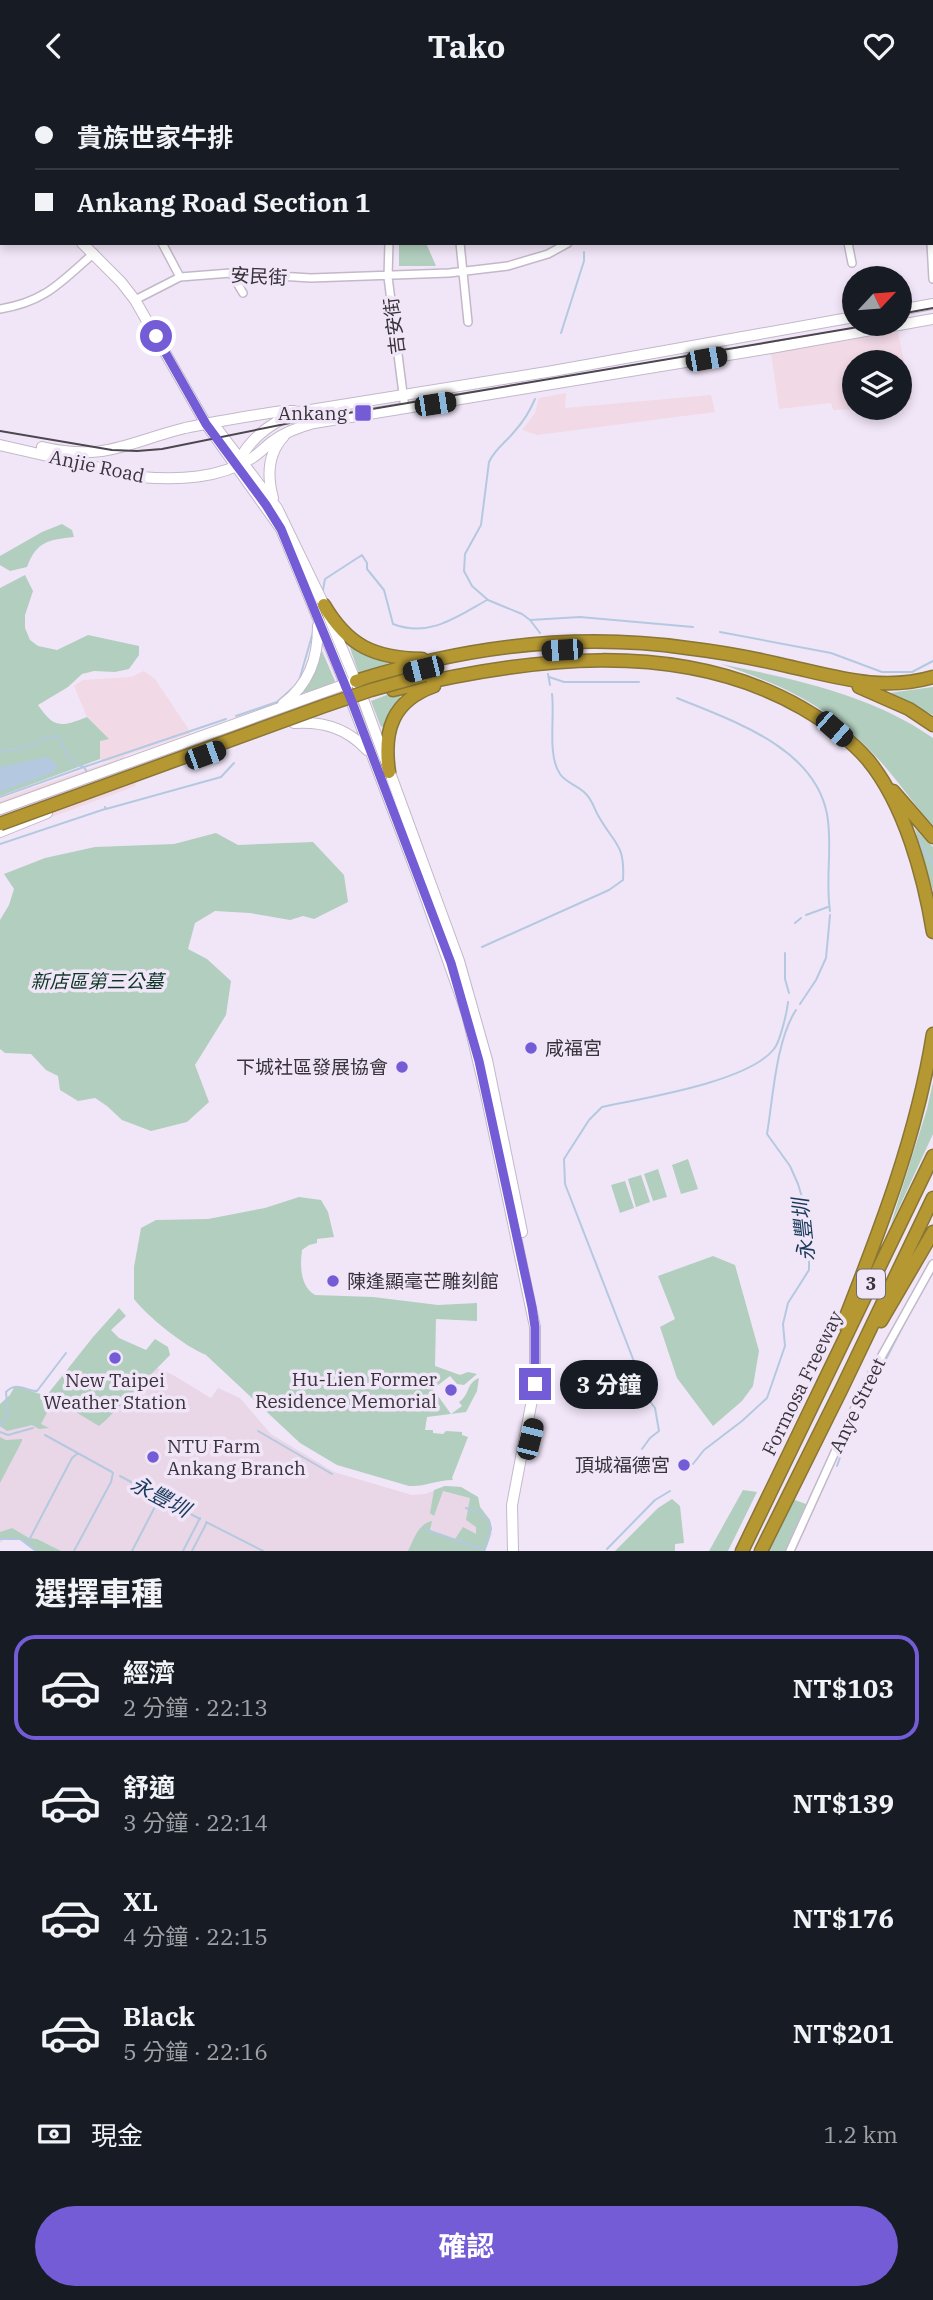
<!DOCTYPE html>
<html lang="zh-TW">
<meta charset="utf-8">
<style>
:root{--surface:#171b24;--page:#242831;--text:#f1f3f6;--muted:#9ea1a6;--line:#363941;--accent:#745cd7}
body{margin:0;font-family:"IBM Plex Serif","Noto Sans TC",serif;background:var(--page);color:var(--text);height:100vh;display:flex;flex-direction:column;font-size:26px;white-space:nowrap}
*{box-sizing:border-box;margin:0}
p{font-size:23px;color:var(--muted)}
.icon{flex:none;width:38px;height:38px;fill:none;stroke:currentColor;stroke-width:2;stroke-linecap:round;stroke-linejoin:round}
.map{position:relative;height:1460px;overflow:hidden}
.panel{display:flex;flex-direction:column;background:var(--surface);flex:1}
.panel>*{flex:none}
.hud{position:absolute;left:0px;top:0px;width:934px;height:154px;box-shadow:0 4px 10px #0003;display:grid;align-content:center;height:154px;padding:0 35px;background:var(--surface)}
.needle{width:46px;rotate:64deg}
.fabs{position:absolute;left:842px;top:175px;display:grid;gap:14px}
.fabs a{display:grid;place-items:center;width:70px;height:70px;border-radius:50%;background:var(--surface);box-shadow:0 4px 10px #0003;font-size:35px}
.end{position:absolute;width:32px;height:32px;margin:-16px;border:9px solid #745cd7;background:#fff;box-shadow:0 0 0 4px #fff}
.from{border-radius:50%}
.bubble{position:absolute;height:49px;border-radius:24px;background:var(--surface);box-shadow:0 4px 10px #0003;font-size:23px;font-weight:700;line-height:49px;text-align:center}
.car{position:absolute;width:21px;height:42px;margin:-21px -10px;border-radius:9px;box-shadow:0 0 5px 2px #0007;background:linear-gradient(#222 24%,#8ab4d8 0 40%,#222 0 76%,#8ab4d8 0 86%,#222 0)}
.hud b{display:flex;align-items:center;gap:24px;height:66px;font-size:26px}
.hud b+b{border-top:2px solid var(--line)}
.hud i{width:18px;height:18px;background:var(--text)}
ul{padding:0;list-style:none}
li{display:flex;align-items:center;gap:21px;height:105px;margin:0 14px 10px;padding:0 21px;border:4px solid transparent;border-radius:21px}
li div{flex:1}
li b{display:block;font-size:26px}
li em{font-style:normal;font-weight:700}
li.on{border-color:var(--accent)}
li>.icon{width:63px;height:63px;stroke-width:1.5}
h2{padding:0 35px;font-size:32px;line-height:84px}
.pay{display:flex;align-items:center;gap:18px;height:77px;padding:0 35px;font-size:26px}
.pay p{margin-inline-start:auto}
.action{display:flex;gap:14px;margin-top:auto;padding:14px 35px}
.action a{flex:1;height:80px;border-radius:42px;background:var(--accent);color:#fff;font-size:28px;font-weight:700;line-height:80px;text-align:center}
header{display:flex;justify-content:space-between;align-items:center;height:91px;padding:0 35px;background:var(--surface);font-size:32px;font-weight:700}
.map>svg:first-child{display:block}
.industrial{fill:#f1d9e5}
.education{fill:#e9d7e7}
.green{fill:#b1cebe}
.water{fill:#b4c9e0}
.lines{fill:none;stroke-linecap:round;stroke-linejoin:round}
.stream{stroke:#b4c9e0;stroke-width:2}
.street-casing{stroke:#c3b8c9;stroke-width:10}
.secondary-casing{stroke:#c3b8c9;stroke-width:12}
.highway-casing{stroke:#897535;stroke-width:15}
.street{stroke:#fff;stroke-width:7}
.secondary{stroke:#fff;stroke-width:10}
.highway{stroke:#b59832;stroke-width:12}
.tram{stroke:#4c464e;stroke-width:2}
.highway-bridge-casing{stroke:#897535;stroke-width:15;stroke-linecap:butt}
.highway-bridge{stroke:#b59832;stroke-width:12}
.route{stroke:#745cd7;stroke-width:9}
.poi-dot{fill:#745cd7;stroke:#f1e6f8;stroke-width:2.5}
.labels{text-anchor:middle;stroke-width:7;stroke-linejoin:round;paint-order:stroke}
.shield{fill:#f1e6f8;stroke:#706973;stroke-width:2}
.shield-label{font-size:18px;font-weight:bold;fill:#38333a}
.street-label{font-size:19px;fill:#38333a;stroke:#f1e6f8}
.poi-label{font-size:19px;fill:#38333a;stroke:#f1e6f8;text-anchor:end}
.park-label{font-size:19px;font-style:italic;fill:#0b3524;stroke:#f1e6f8}
.water-label{font-size:21px;font-style:italic;fill:#193a5b;stroke:#f1e6f8}
</style>
<header><svg class="icon" aria-label="back" viewBox="0 0 24 24"><path d="M15 5l-7 7 7 7"/></svg>Tako<svg class="icon" aria-label="heart" viewBox="0 0 24 24"><path d="M12 20l-8-8c-3-5 5-10 8-4 3-6 11-1 8 4z"/></svg></header>
<div class="map">
<svg width="933" height="1460" viewBox="0 0 933 1460">
<rect width="100%" height="100%" fill="#f1e6f8"/>
<path class="industrial" d="M898,241L912,308L900,313V271H854V317H892L833,319L831,312L779,318L771,262Z
M566,302L565,317L711,304L715,321L537,344L522,339L535,322L539,307Z
M144,580L155,588L191,642L124,665L136,695L0,745V708L117,668L103,671L100,668L99,649L108,648L87,626L74,595L83,589L131,586Z"/>
<path class="education" d="M157,1277L173,1284L211,1307L218,1297L240,1307L271,1343L334,1381L412,1404L425,1403L445,1395L461,1396L478,1406L480,1416L490,1429L492,1443L485,1460H40L24,1444L8,1445L0,1452V1313L10,1304L15,1295L60,1310L99,1334Z"/>
<path class="green" d="M399,152H426L436,175H399Z
M62,433L72,439L74,446C48,449 37,450 27,476L10,480L0,474V465L42,441Z
M25,484L33,500L25,524V537L30,549L38,555L57,559L88,544L139,555V564L129,578L115,581L94,580L82,583L68,596L38,614C54,638 62,636 87,626L109,648L100,650V668L0,705V497Z
M349,554L387,570L388,573L361,583L358,580Z
M322,560L335,590L332,593L304,602L302,599L313,585Z
M721,573C793,588 871,603 933,647V734C914,714 899,691 881,671C831,616 789,597 721,573Z
M933,596V624L889,602Z
M389,603H400L401,608L387,634L381,636L371,610Z
M915,738L933,756V800L931,793Z
M216,742L238,754L313,751L344,784L348,811L314,828L303,825L290,829L250,822L215,820L195,832L188,858L207,868L231,890L226,924L195,974L209,1011L187,1031L151,1040L122,1029L107,1015L95,1007L78,1010L60,999L58,985L46,979L31,963L5,962L0,958V829L9,814L14,798L4,783L45,767L95,756L174,753Z
M933,991V1043L890,1136L927,1018Z
M688,1068L698,1098L681,1103L672,1074Z
M658,1078L667,1106L653,1110L644,1083Z
M641,1084L650,1111L636,1116L628,1088Z
M625,1090L634,1117L620,1122L611,1094Z
M299,1106L321,1109L328,1121L334,1146L317,1148V1152L309,1154L302,1159C300,1175 300,1195 315,1204L373,1206L438,1214L477,1212V1230L436,1228L435,1275L460,1284L468,1281L477,1283L464,1294L457,1293L450,1285L433,1298L451,1323L462,1315L459,1311C470,1304 466,1292 479,1287L477,1300L466,1321L427,1326L425,1339H433V1342L443,1343L446,1340L462,1341V1344L468,1346L452,1387L453,1389C436,1389 424,1396 409,1395L337,1374L300,1352L206,1264C184,1255 149,1227 134,1208V1176L141,1137L156,1129L208,1128L265,1117Z
M713,1165L735,1174L759,1260L753,1295L742,1310L713,1335L677,1287L660,1236L675,1228L658,1185Z
M119,1217L126,1225L111,1239L119,1247L146,1259L155,1248L168,1256L170,1264L106,1329L99,1335L54,1308L41,1333L49,1337L39,1338L32,1334L7,1340L0,1335V1313L10,1304L15,1295L50,1306L47,1304L93,1246Z
M0,1346L6,1349L22,1348V1350L0,1392Z
M445,1395L461,1396L478,1406L480,1416L490,1429L492,1438L485,1460H408C414,1448 418,1433 432,1430L430,1439L455,1448L463,1436L476,1443V1436L466,1429L470,1407L443,1400L434,1425L430,1422L434,1399Z
M743,1399L757,1401L728,1460H709Z
M672,1408L680,1415L684,1452L675,1453V1460H615L658,1417Z
M792,1408L806,1413L785,1460H767Z
M12,1437L29,1447L37,1448L61,1460H37L21,1448L0,1447V1441Z"/>
<path class="water" d="M46,666L56,672L57,676L54,681L0,701V676Z"/>
<g class="lines">
<path class="stream" d="M561,242L584,170V161
M535,308C530,320 523,331 514,341C505,352 495,358 489,371L481,434L465,463L464,480L472,495L488,509L522,523L530,529L540,542
M323,499L325,488L362,464L367,472V478L384,499L393,533C429,547 457,526 487,509
M530,529L580,526L693,536
M720,541L831,562L882,581H912L933,570
M548,583L550,594
M549,586L564,591H639
M299,590L313,541
M677,607C733,630 814,656 827,723C833,755 825,788 830,820
M236,625L277,611L296,594
M0,661L33,654L46,646L59,645C64,659 69,672 84,676L226,628
M0,706L84,676L88,683
M105,716L106,718L221,686L234,672
M914,742L933,773
M0,753L105,718
M806,824L828,816
M795,832L801,827
M482,856L609,799L623,789C625,753 615,754 599,726C594,718 593,710 586,703C579,695 566,692 560,683C547,664 555,626 552,603
M785,862V888L789,902
M800,913L816,889L826,867L830,824
M928,1189L933,1181
M0,1335L8,1324L6,1301C17,1290 25,1300 37,1300L66,1262
M258,1340L332,1383
M0,1341L8,1344L33,1337
M45,1344L112,1381
M642,1358L650,1347L659,1340L655,1317L649,1309L565,1093L564,1068L589,1029L602,1016C644,1007 748,991 774,958C780,951 787,921 788,911
M693,1373L704,1359L742,1330L767,1307L785,1255L783,1233L788,1212L809,1179V1155L804,1113L798,1093L790,1075L767,1043C773,1007 776,949 796,919
M837,1375L849,1341L910,1221
M120,1385L200,1428
M466,1417C494,1426 495,1434 484,1460
M206,1431L263,1460
M424,1438L479,1457L482,1460
M0,1448H20L36,1460
M27,1453L72,1367L78,1362
M607,1458L655,1409L670,1400
M74,1460L111,1391L113,1382
M132,1460L159,1408
M183,1460L200,1427
M192,1460L206,1433"/>
<g class="street-casing">
<path id="street" d="M194,2L196,0
M162,152L180,186
M389,152L388,186L405,318
M460,152L468,231
M848,152L852,172
M931,152L933,188
M231,182L243,202
M135,209L180,186L231,182L311,187L449,182L508,175L548,163L568,152
M0,218C45,211 61,191 94,162
M790,1460L865,1295L933,1173"/>
</g>
<g class="secondary-casing">
<path id="secondary" d="M176,0L177,2
M187,0L189,2
M543,2L546,0
M560,2L563,0
M0,98L2,100
M82,152L121,191L135,209L206,333L281,438L345,593L419,788L467,923L485,999L535,1236V1293L512,1414L513,1460
M900,219L933,213
M210,335L218,339L277,417L324,514L363,608L459,870L487,969L522,1141
M0,354L140,386C178,389 219,388 252,367C260,362 266,355 273,350C285,341 299,336 314,332L771,257L933,228
M42,356C105,371 128,351 185,337C217,330 250,325 282,320H294
M238,371C251,346 271,331 298,321L553,280L854,226
M273,407C267,385 268,362 284,345
M283,613C309,593 318,568 318,535
M294,632C323,630 347,637 367,659
M0,718L349,592
M0,741L47,722"/>
</g>
<g class="highway-casing">
<path id="highway" d="M324,514C348,555 374,567 422,568
M356,590C463,556 575,541 687,557C720,561 754,567 787,575C837,586 882,601 933,586
M859,596L909,618L933,634
M393,599C526,567 678,546 802,617C826,631 850,648 868,669C905,714 924,786 933,841
M389,681C383,640 392,610 434,595
M893,700L933,746
M881,1230L933,1141
M843,1233C880,1139 917,1044 933,943
M742,1460L933,1065
M761,1460L842,1297L933,1107"/>
</g>
<use href="#street" class="street"/>
<use href="#secondary" class="secondary"/>
<use href="#highway" class="highway"/>
<path class="tram" d="M900,223L933,217
M0,340L112,359L137,360L162,358L295,331L876,233"/>
<g class="highway-bridge-casing">
<path id="highway-bridge" d="M0,733L324,615L371,599L425,584"/>
</g>
<use href="#highway-bridge" class="highway-bridge"/>
</g>
<g class="lines">
<path class="route" d="M156,245L206,333L266,414L281,438L352,611L451,872L479,970L532,1216L535,1236V1293"/>
</g>
<g class="poi-dot">
<rect x="354" y="313" width="18" height="18" rx="3.5"/>
<circle cx="531" cy="957" r="7"/>
<circle cx="402" cy="976" r="7"/>
<circle cx="333" cy="1190" r="7"/>
<circle cx="115" cy="1267" r="7"/>
<circle cx="451" cy="1299" r="7"/>
<circle cx="153" cy="1366" r="7"/>
<circle cx="684" cy="1374" r="7"/>
</g>
<g class="labels">
<rect class="shield" x="857" y="1178.5" width="28" height="29" rx="5"/>
<g class="shield-label">
<text x="871" y="1199">3</text>
</g>
<g class="street-label">
<text transform="translate(259 185) rotate(3)" y="7">安民街</text>
<text transform="translate(394 235) rotate(-97)" y="7">吉安街</text>
<text transform="translate(97 375) rotate(12)" y="7">Anjie Road</text>
<text transform="translate(802 1292) rotate(-64)" y="7">Formosa Freeway</text>
<text transform="translate(857 1314) rotate(-64)" y="7">Anye Street</text>
</g>
<g class="poi-label">
<text x="347" y="329">Ankang</text>
<text x="545" y="964" text-anchor="start">咸福宮</text>
<text x="388" y="983">下城社區發展協會</text>
<text x="347" y="1197" text-anchor="start">陳逢顯毫芒雕刻館</text>
<text x="437" y="1295">Hu-Lien Former<tspan x="437" dy="22">Residence Memorial</tspan></text>
<text x="115" y="1296" text-anchor="middle">New Taipei<tspan x="115" dy="22">Weather Station</tspan></text>
<text x="167" y="1362" text-anchor="start">NTU Farm<tspan x="167" dy="22">Ankang Branch</tspan></text>
<text x="670" y="1381">頂城福德宮</text>
</g>
<g class="park-label">
<text x="97" y="897">新店區第三公墓</text>
</g>
<g class="water-label">
<text transform="translate(804 1139) rotate(-96)" y="7">永豐圳</text>
<text transform="translate(160 1406) rotate(28)" y="7">永豐圳</text>
</g>
</g>
</svg>
<div class="fabs">
<a><svg class="needle" viewBox="-14 -14 28 28"><path d="M0-13l5 13h-10z" fill="#e53935"/><path d="M0 13l5-13h-10z" fill="#9ea1a6"/></svg></a>
<a><svg class="icon" aria-label="layers" viewBox="0 0 24 24"><path d="M12 4l9 5-9 5-9-5zM3 14l9 5 9-5"/></svg></a>
</div>
<i class="end from" style="left:156px;top:245px"></i>
<i class="end" style="left:535px;top:1293px"></i>
<div class="bubble" style="left:560px;top:1269px;width:98px">3 分鐘</div>
<i class="car" style="left:706px;top:268px;rotate:80deg"></i>
<i class="car" style="left:435px;top:313px;rotate:81deg"></i>
<i class="car" style="left:562px;top:559px;rotate:266deg"></i>
<i class="car" style="left:423px;top:578px;rotate:256deg"></i>
<i class="car" style="left:834px;top:638px;rotate:131deg"></i>
<i class="car" style="left:205px;top:664px;rotate:70deg"></i>
<i class="car" style="left:530px;top:1348px;rotate:14deg"></i>
<div class="hud">
<b><i class="from"></i>貴族世家牛排</b>
<b><i></i>Ankang Road Section 1</b>
</div>
</div>
<section class="panel">
<h2>選擇車種</h2>
<ul>
<li class="on"><svg class="icon" aria-label="car" viewBox="0 0 24 24"><path d="M5 17H2v-5l4-1 3-4h7l3 4 3 1v5h-3M9 17h6M6 11h13"/><circle cx="7" cy="17" r="2"/><circle cx="17" cy="17" r="2"/></svg><div><b>經濟</b><p>2 分鐘 · 22:13</p></div><em>NT$103</em></li>
<li><svg class="icon" aria-label="car" viewBox="0 0 24 24"><path d="M5 17H2v-5l4-1 3-4h7l3 4 3 1v5h-3M9 17h6M6 11h13"/><circle cx="7" cy="17" r="2"/><circle cx="17" cy="17" r="2"/></svg><div><b>舒適</b><p>3 分鐘 · 22:14</p></div><em>NT$139</em></li>
<li><svg class="icon" aria-label="car" viewBox="0 0 24 24"><path d="M5 17H2v-5l4-1 3-4h7l3 4 3 1v5h-3M9 17h6M6 11h13"/><circle cx="7" cy="17" r="2"/><circle cx="17" cy="17" r="2"/></svg><div><b>XL</b><p>4 分鐘 · 22:15</p></div><em>NT$176</em></li>
<li><svg class="icon" aria-label="car" viewBox="0 0 24 24"><path d="M5 17H2v-5l4-1 3-4h7l3 4 3 1v5h-3M9 17h6M6 11h13"/><circle cx="7" cy="17" r="2"/><circle cx="17" cy="17" r="2"/></svg><div><b>Black</b><p>5 分鐘 · 22:16</p></div><em>NT$201</em></li>
</ul>
<div class="pay"><svg class="icon" aria-label="cash" viewBox="0 0 24 24"><path d="M3 7h18v10H3z"/><circle cx="12" cy="12" r="2"/></svg>現金<p>1.2 km</p></div>
<div class="action"><a>確認</a></div>
</section>
